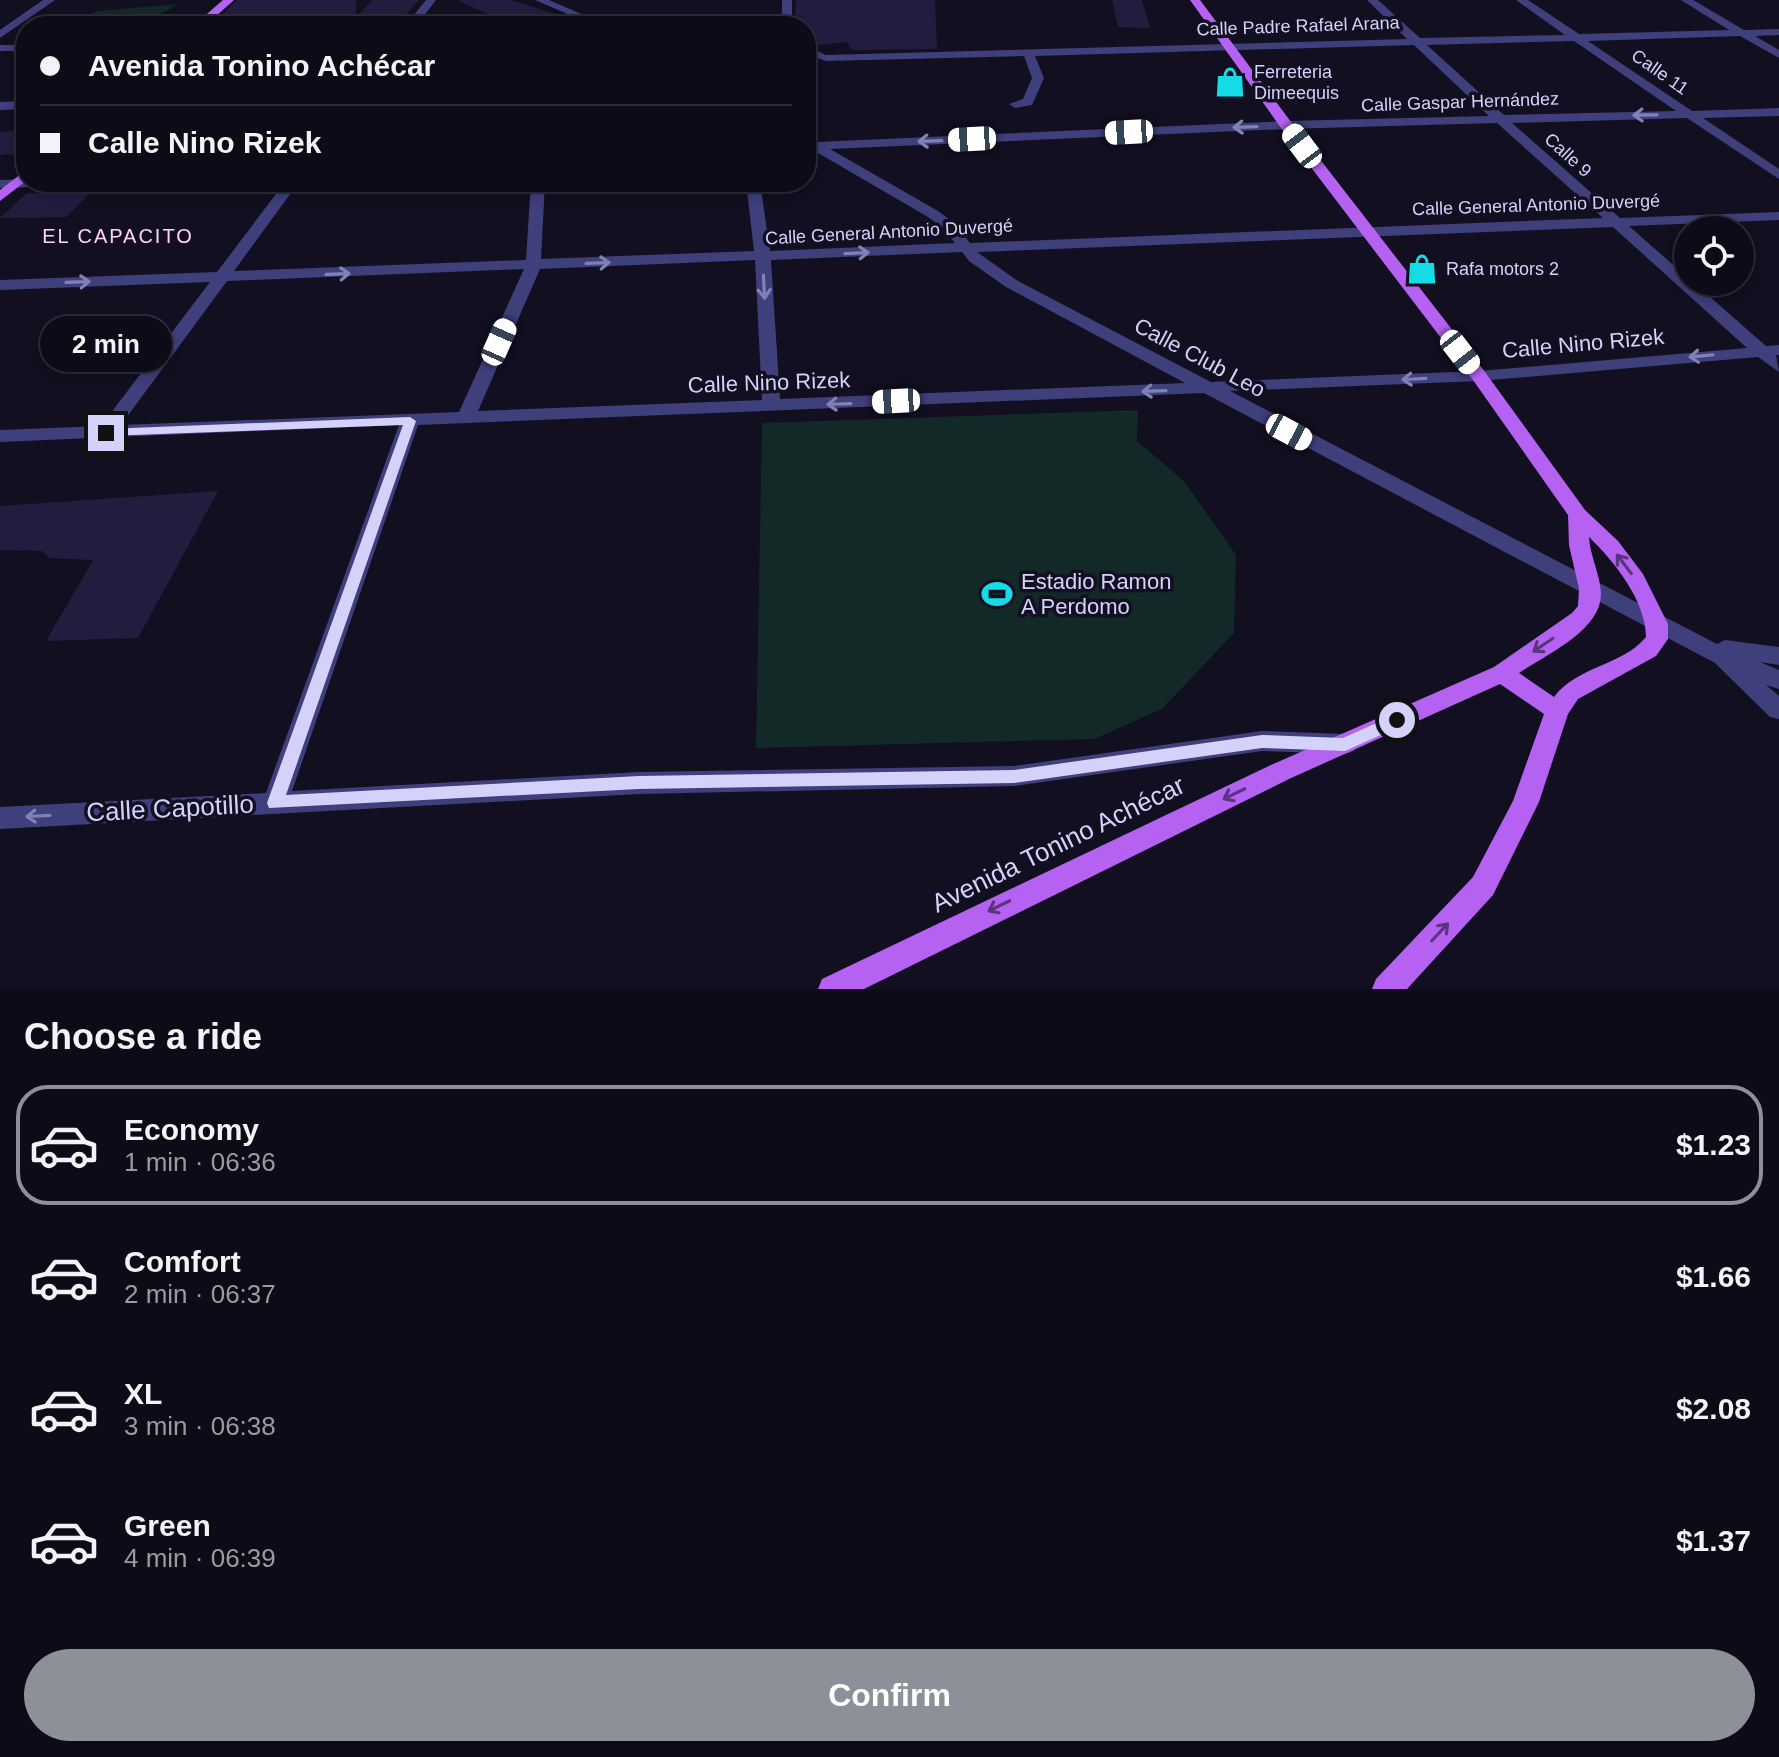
<!DOCTYPE html>
<meta charset="utf-8">
<style>
:root{--surface:#0d0b18;--page:#1b1925;--text:#f1f3f6;--muted:#9a9ba2;--line:#2d2b37;--accent:#8c9099}
body{margin:0;font-family:Helvetica,sans-serif;background:var(--page);color:var(--text);height:100vh;display:flex;flex-direction:column;font-size:30px;white-space:nowrap}
*{box-sizing:border-box;margin:0}
p{font-size:26px;color:var(--muted)}
.icon{flex:none;width:44px;height:44px;fill:none;stroke:currentColor;stroke-width:2;stroke-linecap:round;stroke-linejoin:round}
.map{position:relative;height:989px;overflow:hidden}
.panel{display:flex;flex-direction:column;background:var(--surface);flex:1}
.panel>*{flex:none}
.guide{position:absolute;left:16px;top:16px;width:800px;height:176px;border-radius:32px;box-shadow:0 4px 12px #0003,0 0 0 2px var(--line);display:grid;align-content:center;height:176px;padding:0 24px;background:var(--surface)}
.controls{position:absolute;left:1674px;top:216px;display:grid;gap:16px}
.controls a{display:grid;place-items:center;width:80px;height:80px;border-radius:50%;background:var(--surface);box-shadow:0 4px 12px #0003,0 0 0 2px var(--line);font-size:40px}
.end{position:absolute;width:36px;height:36px;margin:-18px;border:10px solid #d4d2fb;background:#111;box-shadow:0 0 0 4px #111}
.from{border-radius:50%}
.bubble{position:absolute;height:56px;border-radius:28px;background:var(--surface);box-shadow:0 4px 12px #0003,0 0 0 2px var(--line);font-size:26px;font-weight:800;line-height:56px;text-align:center}
.car{position:absolute;width:24px;height:48px;margin:-24px -12px;border-radius:10px;box-shadow:0 0 6px 2px #0007;background:linear-gradient(#fff 24%,#345 0 40%,#fff 0 76%,#345 0 86%,#fff 0)}
.guide b{display:flex;align-items:center;gap:28px;height:76px;font-size:30px}
.guide b+b{border-top:2px solid var(--line)}
.guide i{width:20px;height:20px;background:var(--text)}
ul{padding:0;list-style:none}
li{display:flex;align-items:center;gap:24px;height:120px;margin:0 16px 12px;padding:0 8px;border:4px solid transparent;border-radius:32px}
li div{flex:1}
li b{display:block;font-size:30px}
li em{font-style:normal;font-weight:800}
li.active{border-color:var(--accent)}
li>.icon{width:72px;height:72px;stroke-width:1.5}
h2{padding:0 24px;font-size:36px;line-height:96px}
.action{display:flex;gap:16px;margin-top:auto;padding:16px 24px}
.action a{flex:1;height:92px;border-radius:48px;background:var(--accent);color:#fff;font-size:32px;font-weight:800;line-height:92px;text-align:center}
.map>svg:first-child{display:block}
.green{fill:#122927}
.building{fill:#221d3f}
.lines{fill:none;stroke-linecap:round;stroke-linejoin:round}
.minor{fill:#3e3f7b;fill-rule:evenodd}
.major{fill:#b562f2;fill-rule:evenodd}
.oneway{stroke:#8281b5}
.oneway2{stroke:#5b347e}
.route{fill:#d4d2fb}
.labels{text-anchor:middle;stroke-width:7;stroke-linejoin:round;paint-order:stroke}
.far-street-label{font-size:18px;fill:#d4d2fb;stroke:#110f20}
.far-poi-label{font-size:18px;fill:#d4d2fb;stroke:#110f20;text-anchor:start}
.far-neighbourhood-label{font-size:20px;letter-spacing:2px;fill:#fbd4ef;stroke:#110f20}
.street-label{font-size:22px;fill:#d4d2fb;stroke:#110f20}
.poi-label{font-size:22px;fill:#d4d2fb;stroke:#110f20;text-anchor:start}
.near-street-label{font-size:26px;fill:#d4d2fb;stroke:#110f20}
</style>
<div class="map">
<svg width="1779" height="989" viewBox="0 0 1779 989">
<rect width="100%" height="100%" fill="#110f20"/>
<path class="green" d="M178,4C147,25 111,26 74,26L97,11Z
M1138,410L1137,441L1184,481L1236,555L1234,633L1162,709L1094,739L756,748L762,423Z"/>
<path class="building" d="M237,0H356V17L372,0H419L402,19H302L295,25L210,26Z
M457,0H511L577,21L578,26H512Z
M796,0H935L937,49L852,50L847,42L818,45L806,31V26H801L795,19Z
M1112,0H1142L1150,28L1118,27Z
M26,130V154L0,155V132Z
M91,192L66,217L0,218L27,193Z
M218,491L138,638L46,641L93,560L50,558L42,551L0,550V506Z"/>
<g class="lines">
<path class="minor" d="M43,0H55L0,38V30Z
M426,0H436L416,26H405Z
M535,0H549L609,26H595Z
M782,0H792V26H782Z
M1367,0H1378L1420,38L1565,35L1516,0H1528L1579,34L1729,30L1681,0H1693L1744,30L1779,29V35L1755,36L1779,50V58L1740,36L1588,41L1692,111L1779,108V116L1703,118L1779,169V179L1687,118L1512,123L1620,218L1779,212V220L1629,226L1688,278V282H1693L1766,346L1779,345V355H1776L1779,372L1758,357L1479,381L1230,391L1717,644L1725,640L1779,647V665L1760,662L1779,670V689L1766,685L1779,696V719L1770,717L1715,663L1204,393L418,425L292,791L639,772L1014,766L1262,731L1345,734L1354,737L1357,744L1354,751L1345,754L1262,751L1014,786L639,794L0,829V807L266,793L399,425L0,442V430L101,426L210,282L0,290V280L217,272L285,182H299L234,271L526,260L531,182H545L541,259L754,251L746,182H760L770,251L955,243L943,228L928,217L806,146V137L817,142L1286,121L1489,116L1414,45L1035,56L1044,78L1032,105L1015,108L1009,104L1023,99L1032,78L1024,56L826,61L806,54V46L826,55L1407,39ZM1574,41L1676,111L1504,115L1427,45ZM1497,123L1603,218L970,243L953,222L938,211L830,149L1286,129ZM1613,227L1747,348L1479,371L1211,382L1018,281L977,252ZM962,252L969,261L1006,287L1185,383L780,399L771,260ZM755,260L762,400L478,411L540,269ZM524,269L459,412L121,425L227,281Z
M0,45H26V51H0Z
M26,101V109L0,110V102Z
M26,179V182H72L65,186L0,188V180Z"/>
<path class="major" d="M223,0H234L205,26H193Z
M1190,0H1200L1291,122L1485,372L1585,510L1618,541L1643,574L1668,624V639L1656,656L1578,699L1568,714L1539,802L1493,895L1407,989H1372L1376,979L1473,877L1513,801L1544,714L1500,684L1289,779L864,989H818L822,979L1271,765L1494,667L1572,613L1578,606L1579,589L1569,545L1568,515L1473,380L1281,128ZM1589,537C1614,561 1646,601 1646,637C1622,666 1577,666 1554,697L1519,673C1547,654 1602,630 1601,593C1600,574 1590,556 1589,537Z
M26,170V181L0,201V190Z"/>
</g>
<defs><path id="oneway-shaft" d="M-6 0H5M1.5-3L5.5 0L1.5 3" fill="none" stroke-width="1.6" stroke-linecap="round" stroke-linejoin="round" transform="scale(2)"/></defs>
<g class="oneway">
<use href="#oneway-shaft" transform="translate(1645 115) rotate(179)"/>
<use href="#oneway-shaft" transform="translate(1245 127) rotate(178)"/>
<use href="#oneway-shaft" transform="translate(930 141) rotate(178)"/>
<use href="#oneway-shaft" transform="translate(857 253) rotate(-3)"/>
<use href="#oneway-shaft" transform="translate(598 263) rotate(-2)"/>
<use href="#oneway-shaft" transform="translate(338 274) rotate(-2)"/>
<use href="#oneway-shaft" transform="translate(78 282) rotate(-2)"/>
<use href="#oneway-shaft" transform="translate(764 287) rotate(87)"/>
<use href="#oneway-shaft" transform="translate(1701 356) rotate(175)"/>
<use href="#oneway-shaft" transform="translate(1414 379) rotate(177)"/>
<use href="#oneway-shaft" transform="translate(1154 391) rotate(178)"/>
<use href="#oneway-shaft" transform="translate(839 404) rotate(178)"/>
<use href="#oneway-shaft" transform="translate(38 816) rotate(177)"/>
</g>
<g class="oneway2">
<use href="#oneway-shaft" transform="translate(1624 564) rotate(-127)"/>
<use href="#oneway-shaft" transform="translate(1543 645) rotate(146)"/>
<use href="#oneway-shaft" transform="translate(1234 794) rotate(154)"/>
<use href="#oneway-shaft" transform="translate(999 906) rotate(154)"/>
<use href="#oneway-shaft" transform="translate(1440 932) rotate(-47)"/>
</g>
<path class="route" d="M410,417L416,421L286,795L639,776L1014,770L1262,735L1343,738L1397,714L1405,720L1403,725L1345,751L1262,748L1014,783L639,789L269,808L267,803L403,425L106,436L99,433L106,429Z"/>
<defs>
<g id="shop-bare" transform="scale(2.4)"><path d="M-5-2.5h2.3a2.7 3.5 0 0 1 5.4 0H5L5.5 6h-11ZM-1.5-2.5h3a1.5 2.3 0 0 0-3 0Z" fill="#14dbe5" stroke="#110f20" stroke-width="2.5" paint-order="stroke"/></g>
<g id="stadium-bare" transform="scale(2.4)"><path d="M0-5a6.5 5 0 1 0 0 10a6.5 5 0 1 0 0-10ZM-3.5-1.8h7v3.6h-7Z" fill="#14dbe5" stroke="#110f20" stroke-width="2.5" paint-order="stroke"/></g>
</defs>
<g fill-rule="evenodd">
<use href="#shop-bare" x="1230" y="82"/>
<use href="#shop-bare" x="1422" y="269"/>
<use href="#stadium-bare" x="997" y="594"/>
</g>
<g class="labels">
<g class="far-street-label">
<text transform="translate(1298 26) rotate(-2)" y="6">Calle Padre Rafael Arana</text>
<text transform="translate(1660 72) rotate(35)" y="6">Calle 11</text>
<text transform="translate(1460 102) rotate(-2)" y="6">Calle Gaspar Hernández</text>
<text transform="translate(1568 155) rotate(42)" y="6">Calle 9</text>
<text transform="translate(1536 205) rotate(-2)" y="6">Calle General Antonio Duvergé</text>
<text transform="translate(889 232) rotate(-3)" y="6">Calle General Antonio Duvergé</text>
</g>
<g class="far-poi-label">
<text x="1254" y="78">Ferreteria<tspan x="1254" dy="21">Dimeequis</tspan></text>
<text x="1446" y="275">Rafa motors 2</text>
</g>
<g class="far-neighbourhood-label">
<text x="118" y="243">EL CAPACITO</text>
</g>
<g class="street-label">
<text transform="translate(1583 343) rotate(-5)" y="8">Calle Nino Rizek</text>
<text transform="translate(1200 357) rotate(28)" y="8">Calle Club Leo</text>
<text transform="translate(769 382) rotate(-2)" y="8">Calle Nino Rizek</text>
</g>
<g class="poi-label">
<text x="1021" y="589">Estadio Ramon<tspan x="1021" dy="25">A Perdomo</tspan></text>
</g>
<g class="near-street-label">
<text transform="translate(170 808) rotate(-3)" y="9">Calle Capotillo</text>
<text transform="translate(1058 844) rotate(-26)" y="9">Avenida Tonino Achécar</text>
</g>
</g>
</svg>
<div class="controls">
<a><svg class="icon" aria-label="locate" viewBox="0 0 24 24"><circle cx="12" cy="12" r="6"/><path d="M12 2v4M12 18v4M2 12h4M18 12h4"/></svg></a>
</div>
<i class="end from" style="left:1397px;top:720px"></i>
<i class="end" style="left:106px;top:433px"></i>
<div class="bubble" style="left:40px;top:316px;width:132px">2 min</div>
<i class="car" style="left:1129px;top:132px;rotate:267deg"></i>
<i class="car" style="left:972px;top:139px;rotate:267deg"></i>
<i class="car" style="left:1302px;top:146px;rotate:323deg"></i>
<i class="car" style="left:499px;top:342px;rotate:24deg"></i>
<i class="car" style="left:1460px;top:352px;rotate:142deg"></i>
<i class="car" style="left:896px;top:401px;rotate:267deg"></i>
<i class="car" style="left:1289px;top:432px;rotate:118deg"></i>
<div class="guide">
<b><i class="from"></i>Avenida Tonino Achécar</b>
<b><i></i>Calle Nino Rizek</b>
</div>
</div>
<section class="panel">
<h2>Choose a ride</h2>
<ul>
<li class="active"><svg class="icon" aria-label="car" viewBox="0 0 24 24"><path d="M5 17H2v-5l4-1 3-4h7l3 4 3 1v5h-3M9 17h6M6 11h13"/><circle cx="7" cy="17" r="2"/><circle cx="17" cy="17" r="2"/></svg><div><b>Economy</b><p>1 min · 06:36</p></div><em>$1.23</em></li>
<li><svg class="icon" aria-label="car" viewBox="0 0 24 24"><path d="M5 17H2v-5l4-1 3-4h7l3 4 3 1v5h-3M9 17h6M6 11h13"/><circle cx="7" cy="17" r="2"/><circle cx="17" cy="17" r="2"/></svg><div><b>Comfort</b><p>2 min · 06:37</p></div><em>$1.66</em></li>
<li><svg class="icon" aria-label="car" viewBox="0 0 24 24"><path d="M5 17H2v-5l4-1 3-4h7l3 4 3 1v5h-3M9 17h6M6 11h13"/><circle cx="7" cy="17" r="2"/><circle cx="17" cy="17" r="2"/></svg><div><b>XL</b><p>3 min · 06:38</p></div><em>$2.08</em></li>
<li><svg class="icon" aria-label="car" viewBox="0 0 24 24"><path d="M5 17H2v-5l4-1 3-4h7l3 4 3 1v5h-3M9 17h6M6 11h13"/><circle cx="7" cy="17" r="2"/><circle cx="17" cy="17" r="2"/></svg><div><b>Green</b><p>4 min · 06:39</p></div><em>$1.37</em></li>
</ul>
<div class="action"><a>Confirm</a></div>
</section>
